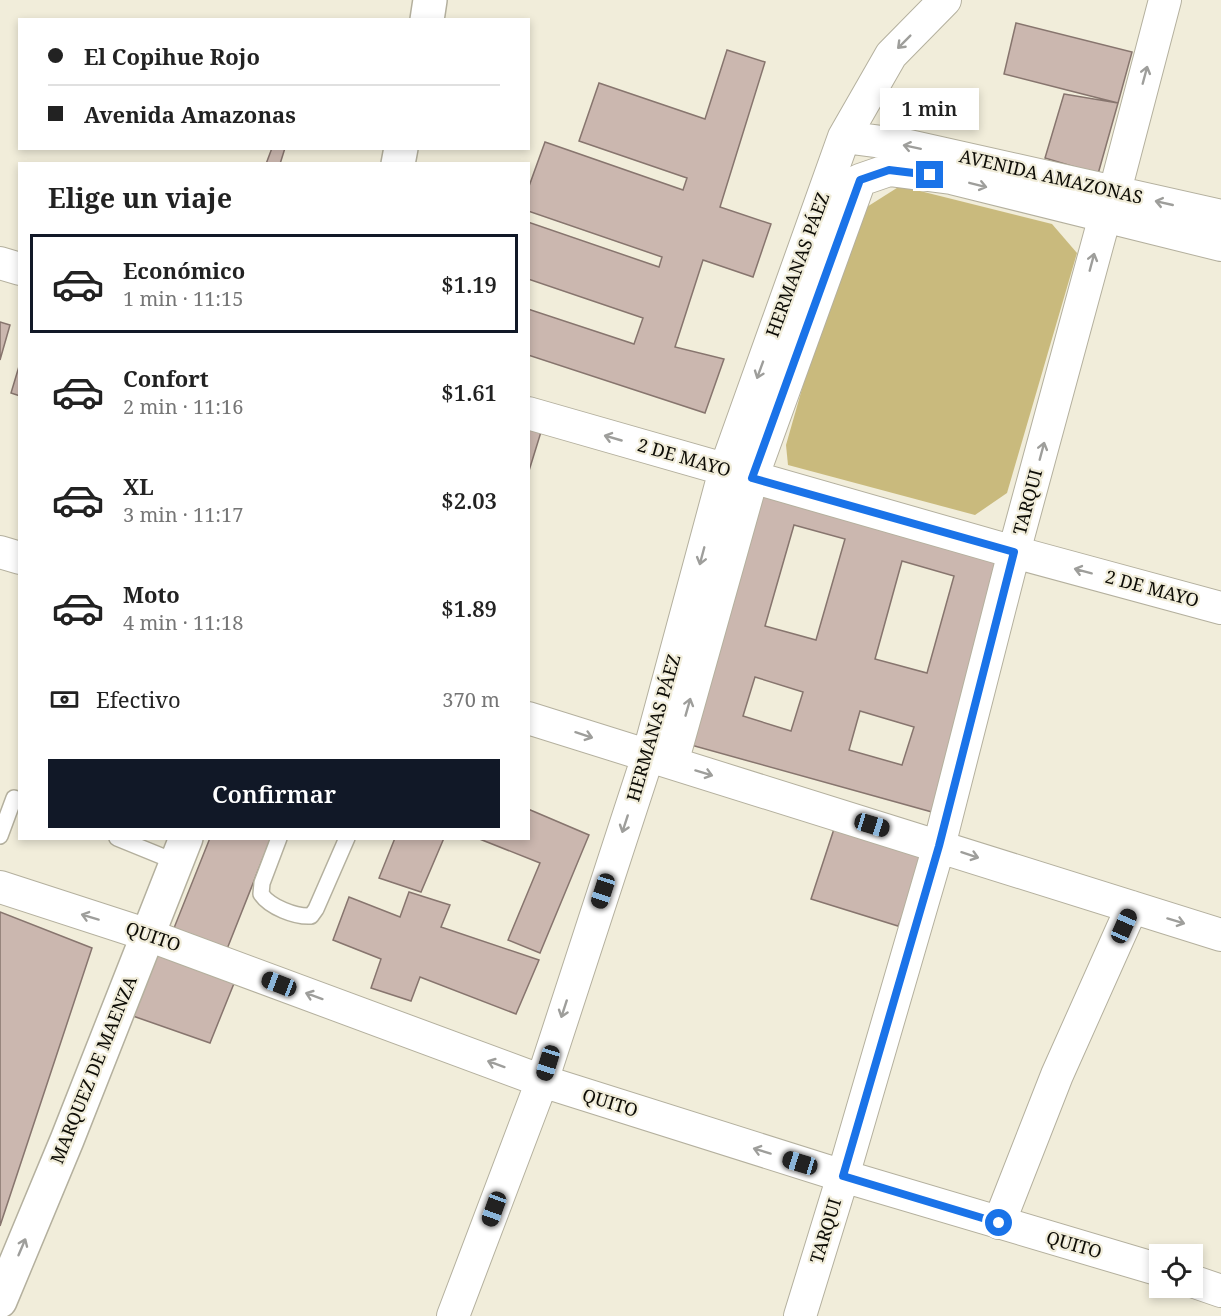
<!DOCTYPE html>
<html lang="es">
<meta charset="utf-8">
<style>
:root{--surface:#fff;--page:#f6f6f6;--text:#222;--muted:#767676;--line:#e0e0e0;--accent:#111827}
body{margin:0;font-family:"Noto Serif",serif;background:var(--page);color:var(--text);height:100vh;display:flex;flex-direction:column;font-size:22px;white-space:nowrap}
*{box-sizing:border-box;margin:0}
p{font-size:20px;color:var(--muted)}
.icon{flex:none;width:33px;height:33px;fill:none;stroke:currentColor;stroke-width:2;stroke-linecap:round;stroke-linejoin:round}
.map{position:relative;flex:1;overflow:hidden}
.details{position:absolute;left:18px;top:162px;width:512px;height:678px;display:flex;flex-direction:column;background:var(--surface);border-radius:0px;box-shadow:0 3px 9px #0003}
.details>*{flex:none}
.top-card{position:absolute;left:18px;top:18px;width:512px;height:132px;border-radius:0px;box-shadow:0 3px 9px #0003;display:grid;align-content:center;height:132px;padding:0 30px;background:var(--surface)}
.buttons{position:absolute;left:1149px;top:1244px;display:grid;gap:12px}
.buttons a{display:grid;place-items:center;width:54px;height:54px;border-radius:0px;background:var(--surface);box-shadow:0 3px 9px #0003;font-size:30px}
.end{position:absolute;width:27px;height:27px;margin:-14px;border:8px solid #1a73e8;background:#fff;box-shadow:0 0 0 3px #fff}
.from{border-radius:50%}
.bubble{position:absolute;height:42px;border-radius:0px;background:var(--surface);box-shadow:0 3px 9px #0003;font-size:20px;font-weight:600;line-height:42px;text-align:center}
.car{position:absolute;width:18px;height:36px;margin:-18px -9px;border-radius:8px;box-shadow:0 0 4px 2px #0007;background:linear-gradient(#222 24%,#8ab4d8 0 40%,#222 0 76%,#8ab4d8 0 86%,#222 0)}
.top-card b{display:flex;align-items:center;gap:21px;height:57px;font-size:22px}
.top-card b+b{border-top:2px solid var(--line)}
.top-card i{width:15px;height:15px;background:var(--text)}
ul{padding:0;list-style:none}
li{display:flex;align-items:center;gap:18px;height:99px;margin:0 12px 9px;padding:0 18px;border:3px solid transparent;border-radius:0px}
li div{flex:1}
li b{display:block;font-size:22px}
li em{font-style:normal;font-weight:600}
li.selected{border-color:var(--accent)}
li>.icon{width:54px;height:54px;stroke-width:1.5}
h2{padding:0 30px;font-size:27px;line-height:72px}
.pay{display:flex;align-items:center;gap:15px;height:66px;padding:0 30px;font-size:22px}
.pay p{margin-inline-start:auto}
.button{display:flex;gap:12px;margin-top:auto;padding:12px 30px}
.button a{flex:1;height:69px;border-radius:0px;background:var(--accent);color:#fff;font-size:24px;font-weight:600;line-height:69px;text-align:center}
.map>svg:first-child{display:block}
.green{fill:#c9ba7d}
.building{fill:#cbb7af;stroke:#87756e;stroke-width:1.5;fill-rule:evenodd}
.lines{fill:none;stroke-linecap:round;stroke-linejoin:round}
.service-casing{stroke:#b4b09e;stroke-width:18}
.minor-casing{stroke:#b4b09e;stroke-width:34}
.tertiary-casing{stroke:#b4b09e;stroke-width:36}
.service{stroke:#fff;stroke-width:15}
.minor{stroke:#fff;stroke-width:32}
.tertiary{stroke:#fff;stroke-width:33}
.oneway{stroke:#9e9e9b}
.route{stroke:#1a73e8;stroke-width:8}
.labels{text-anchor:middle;stroke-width:4.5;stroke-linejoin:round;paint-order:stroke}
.street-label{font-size:18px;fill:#0d0c06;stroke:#f1edda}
</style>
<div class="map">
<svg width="1221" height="1316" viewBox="0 0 1221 1316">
<rect width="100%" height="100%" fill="#f1edda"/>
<path class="green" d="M900,186L1052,224L1077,253L1007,493L975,515L788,465L786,445L851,217Z"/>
<path class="building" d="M1016,23L1132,52L1118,103L1004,74Z
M727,50L765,62L720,207L771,224L753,277L703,260L675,347L724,359L705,413L528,355V309L634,344L643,318L528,279V222L659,267L662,257L528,211V189L545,142L683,190L687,178L579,141L599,83L705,119Z
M1064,94L1118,103L1098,174L1045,158Z
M272,148H285L280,164H266Z
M0,322L10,325L0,360Z
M20,363V396L11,393Z
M528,427L541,432L528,474Z
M763,494L1004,561L932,812L691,745ZM794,525L845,539L816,640L765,626ZM902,561L954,576L927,673L875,659ZM755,677L803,692L791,731L743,716ZM860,711L914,727L902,765L849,750Z
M528,809L589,835L540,953L508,940L540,863L477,838H528Z
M835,826L930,848L920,877L898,926L811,899Z
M210,838H271L227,949L174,928Z
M395,838H444L421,892L379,878Z
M409,892L450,905L441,927L539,960L516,1014L420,977L411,1001L371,988L381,959L333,940L349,897L400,917Z
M0,912L92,948L0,1226Z
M160,948L237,976L210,1043L133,1016Z"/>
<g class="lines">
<g class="service-casing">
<path id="service" d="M0,836L14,798L20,801
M117,838L176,862
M279,838L262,883L261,894C270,907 295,917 311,916L316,909L347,838"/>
</g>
<g class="minor-casing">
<path id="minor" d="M844,137L905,145L1221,216
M0,263L20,269
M528,413L1014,552L1221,608
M0,552L20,558
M528,718L1221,935
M672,763L752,478L860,180L889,170L951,178L1221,245
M0,887L148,935L542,1081L843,1176L1160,1270
M999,1223L1057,1075L1132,907
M1192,1281L1221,1291
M453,1316L542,1081L648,756L725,470L844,137L891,55L945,0
M800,1316L843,1176L939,846L1014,552L1105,216L1115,191L1165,0"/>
</g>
<g class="tertiary-casing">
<path id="tertiary" d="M427,20L430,0
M398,164L401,148
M0,1301L67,1140L186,838"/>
</g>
<use href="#service" class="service"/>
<use href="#minor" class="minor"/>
<use href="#tertiary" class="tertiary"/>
</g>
<defs><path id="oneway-shaft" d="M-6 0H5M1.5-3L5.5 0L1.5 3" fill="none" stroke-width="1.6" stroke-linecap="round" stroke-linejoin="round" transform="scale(1.5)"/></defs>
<g class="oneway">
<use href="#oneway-shaft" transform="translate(904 42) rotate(135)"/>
<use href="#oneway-shaft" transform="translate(1145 75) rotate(-75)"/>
<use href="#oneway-shaft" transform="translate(912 147) rotate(-168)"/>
<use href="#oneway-shaft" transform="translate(978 185) rotate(14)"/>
<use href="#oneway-shaft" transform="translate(1164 203) rotate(-167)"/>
<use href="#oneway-shaft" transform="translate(1092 262) rotate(-75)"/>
<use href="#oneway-shaft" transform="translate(760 370) rotate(110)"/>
<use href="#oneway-shaft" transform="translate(613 438) rotate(-164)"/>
<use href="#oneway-shaft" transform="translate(1042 451) rotate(-75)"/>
<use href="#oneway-shaft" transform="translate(702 556) rotate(105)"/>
<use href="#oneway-shaft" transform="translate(1083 571) rotate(-165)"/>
<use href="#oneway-shaft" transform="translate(688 707) rotate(-74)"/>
<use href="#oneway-shaft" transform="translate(584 735) rotate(18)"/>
<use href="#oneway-shaft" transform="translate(704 773) rotate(17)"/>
<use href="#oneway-shaft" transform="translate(625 824) rotate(108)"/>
<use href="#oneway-shaft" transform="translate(970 855) rotate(18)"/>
<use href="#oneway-shaft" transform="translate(90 917) rotate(-163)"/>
<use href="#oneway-shaft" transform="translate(1176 921) rotate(17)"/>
<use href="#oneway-shaft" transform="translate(314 996) rotate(-160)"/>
<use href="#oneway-shaft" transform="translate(564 1009) rotate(108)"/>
<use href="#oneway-shaft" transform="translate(496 1064) rotate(-160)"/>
<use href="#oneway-shaft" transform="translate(762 1151) rotate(-163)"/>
<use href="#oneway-shaft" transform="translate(22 1247) rotate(-67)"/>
</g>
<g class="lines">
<path class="route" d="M930,175L889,170L860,180L752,478L1014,552L939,846L843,1176L999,1223"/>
</g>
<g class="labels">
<g class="street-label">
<text transform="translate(1051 177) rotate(13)" y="6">AVENIDA AMAZONAS</text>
<text transform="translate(798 265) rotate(-70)" y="6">HERMANAS PÁEZ</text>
<text transform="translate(684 458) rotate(16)" y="6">2 DE MAYO</text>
<text transform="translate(1028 502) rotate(-75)" y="6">TARQUI</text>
<text transform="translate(1152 589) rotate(15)" y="6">2 DE MAYO</text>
<text transform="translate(654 728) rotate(-74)" y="6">HERMANAS PÁEZ</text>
<text transform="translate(153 937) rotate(19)" y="6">QUITO</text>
<text transform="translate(94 1070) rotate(-68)" y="6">MARQUEZ DE MAENZA</text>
<text transform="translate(610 1103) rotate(17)" y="6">QUITO</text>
<text transform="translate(826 1231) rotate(-73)" y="6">TARQUI</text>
<text transform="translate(1074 1245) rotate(16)" y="6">QUITO</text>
</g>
</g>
</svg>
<div class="buttons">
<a><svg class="icon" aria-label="locate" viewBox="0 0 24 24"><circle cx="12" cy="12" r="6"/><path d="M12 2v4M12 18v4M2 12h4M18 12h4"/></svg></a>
</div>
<i class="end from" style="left:999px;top:1223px"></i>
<i class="end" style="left:930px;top:175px"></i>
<div class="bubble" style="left:880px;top:88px;width:99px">1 min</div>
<i class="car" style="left:872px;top:825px;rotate:107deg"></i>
<i class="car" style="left:603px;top:891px;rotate:198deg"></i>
<i class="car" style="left:1124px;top:926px;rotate:24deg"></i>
<i class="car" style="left:279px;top:984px;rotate:291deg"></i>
<i class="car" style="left:548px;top:1063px;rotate:197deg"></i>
<i class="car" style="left:800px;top:1163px;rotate:287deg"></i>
<i class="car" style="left:494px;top:1209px;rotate:200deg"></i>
<div class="top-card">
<b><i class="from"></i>El Copihue Rojo</b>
<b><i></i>Avenida Amazonas</b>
</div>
<section class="details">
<h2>Elige un viaje</h2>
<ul>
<li class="selected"><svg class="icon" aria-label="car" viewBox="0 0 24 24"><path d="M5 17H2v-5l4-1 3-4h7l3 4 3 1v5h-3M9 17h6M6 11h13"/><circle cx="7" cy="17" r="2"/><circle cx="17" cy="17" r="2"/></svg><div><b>Económico</b><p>1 min · 11:15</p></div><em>$1.19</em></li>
<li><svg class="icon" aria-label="car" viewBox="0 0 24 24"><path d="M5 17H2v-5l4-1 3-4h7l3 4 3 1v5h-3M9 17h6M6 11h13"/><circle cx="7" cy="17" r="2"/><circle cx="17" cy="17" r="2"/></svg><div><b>Confort</b><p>2 min · 11:16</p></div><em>$1.61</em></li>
<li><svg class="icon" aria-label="car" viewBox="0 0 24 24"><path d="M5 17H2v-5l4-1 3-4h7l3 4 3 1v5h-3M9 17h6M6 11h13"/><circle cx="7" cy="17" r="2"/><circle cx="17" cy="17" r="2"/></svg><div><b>XL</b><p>3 min · 11:17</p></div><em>$2.03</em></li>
<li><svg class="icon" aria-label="car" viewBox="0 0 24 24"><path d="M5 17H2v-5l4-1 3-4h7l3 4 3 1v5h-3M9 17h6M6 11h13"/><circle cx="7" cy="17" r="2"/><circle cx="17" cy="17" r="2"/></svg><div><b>Moto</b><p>4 min · 11:18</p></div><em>$1.89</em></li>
</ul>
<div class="pay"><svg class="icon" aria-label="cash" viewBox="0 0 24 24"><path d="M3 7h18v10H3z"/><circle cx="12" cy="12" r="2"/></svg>Efectivo<p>370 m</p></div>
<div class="button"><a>Confirmar</a></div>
</section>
</div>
